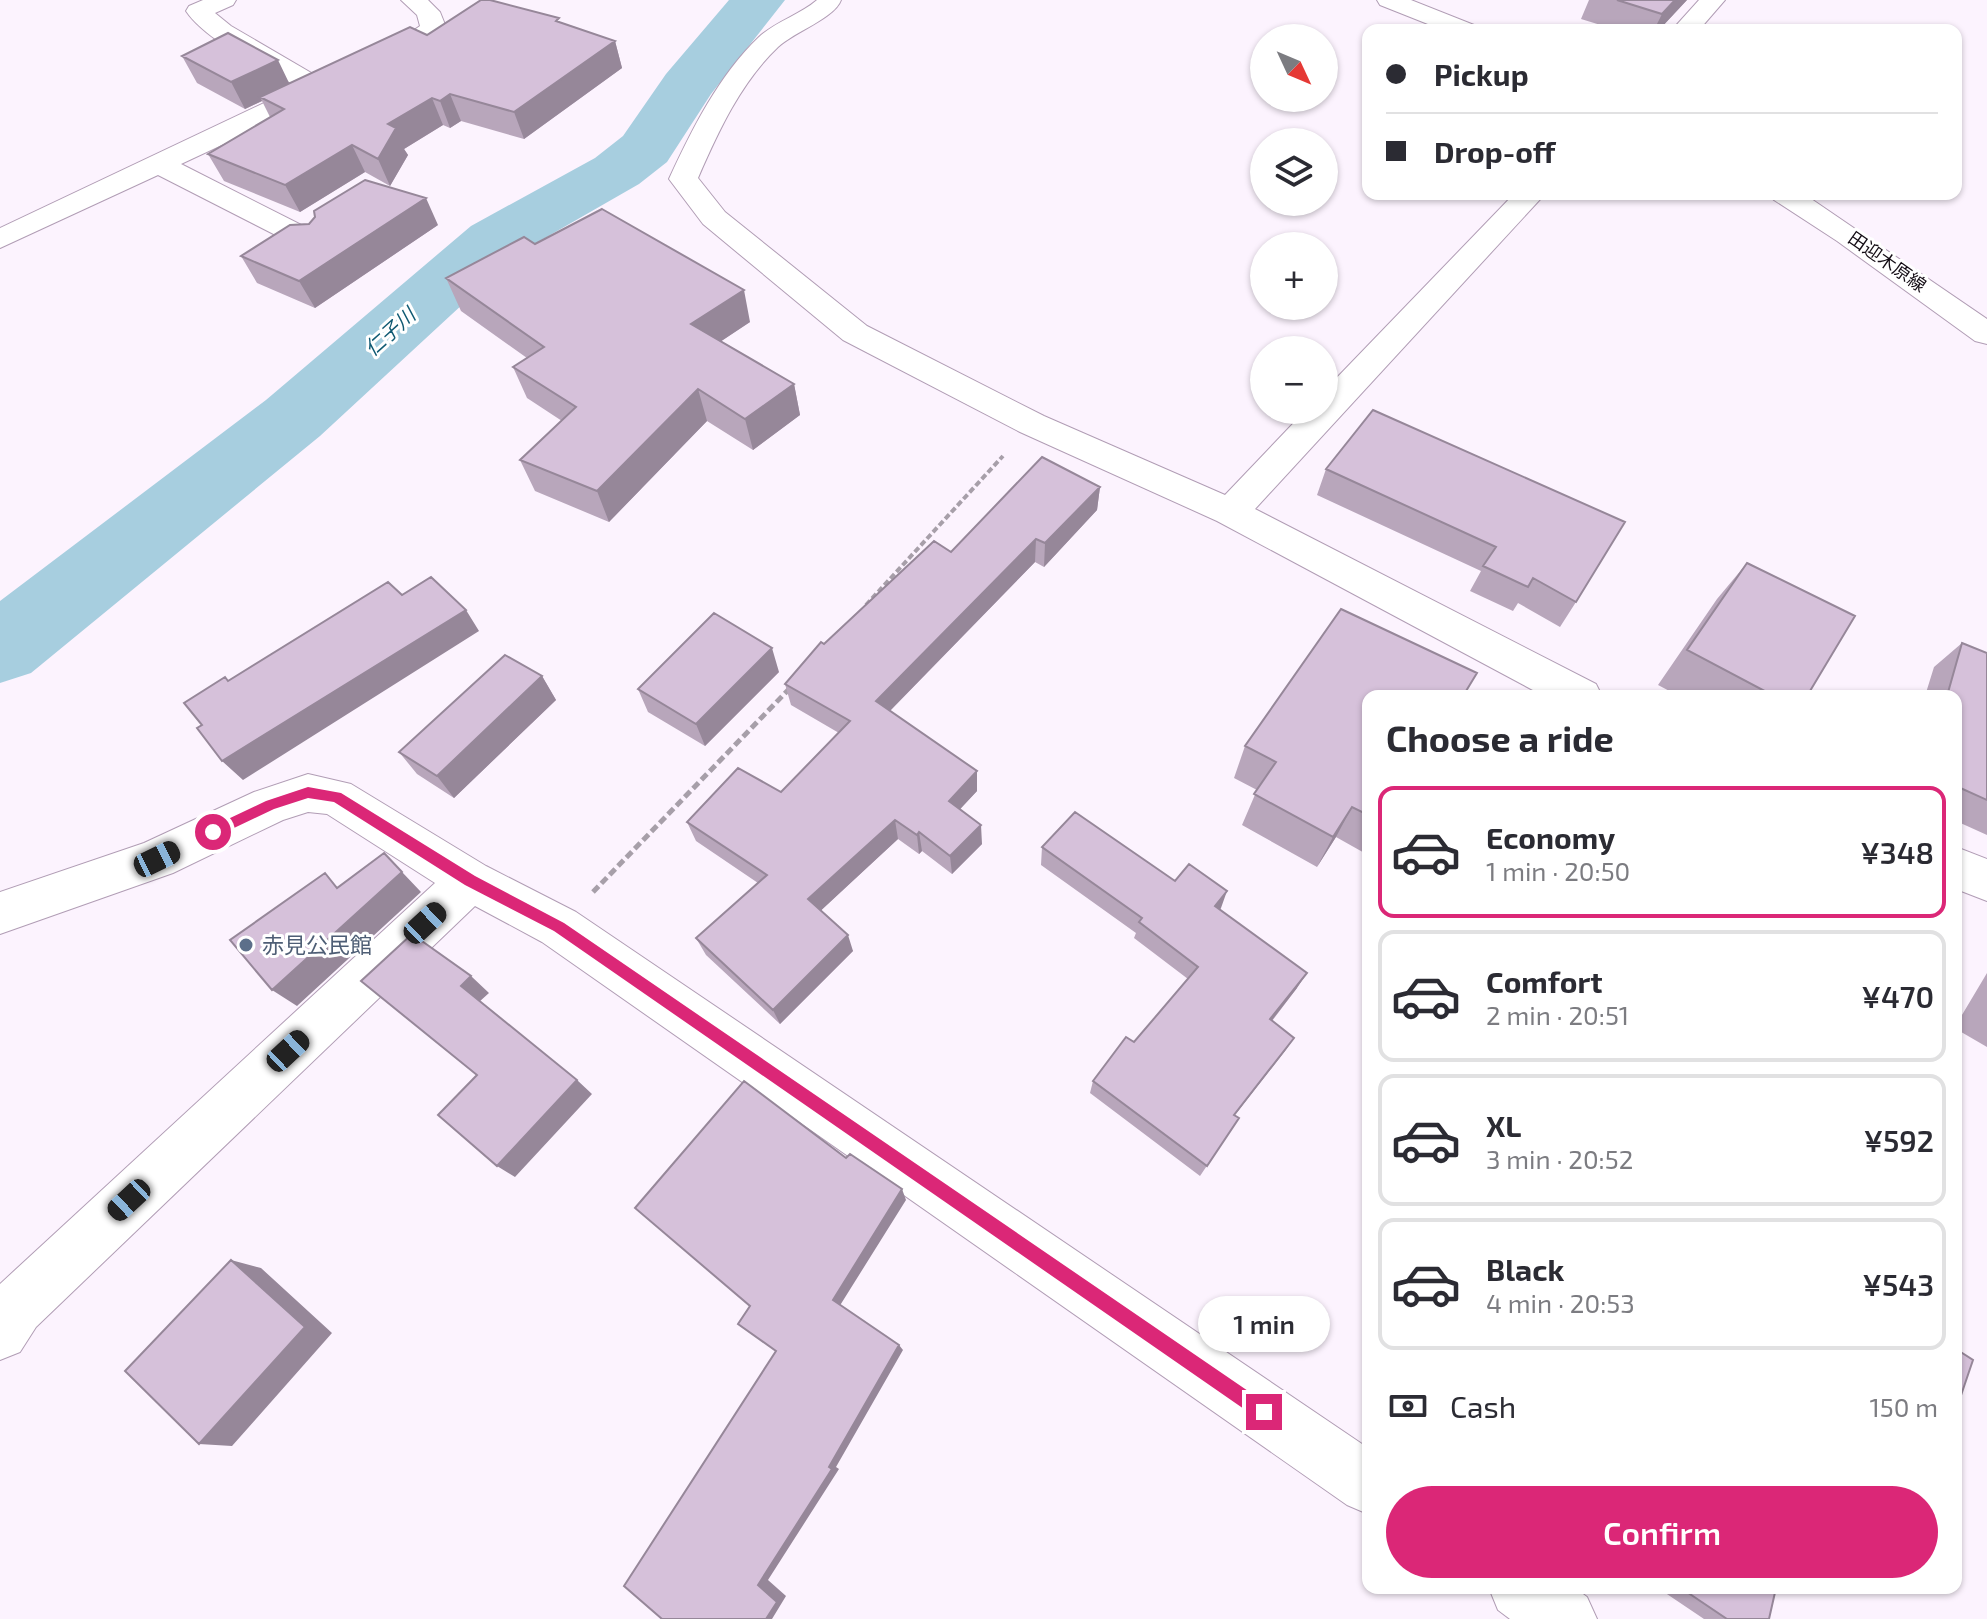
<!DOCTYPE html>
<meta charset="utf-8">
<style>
:root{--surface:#fff;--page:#f2f2f3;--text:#2b2b33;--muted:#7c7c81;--line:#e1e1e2;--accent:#db2777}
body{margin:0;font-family:"Exo 2","Noto Sans JP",sans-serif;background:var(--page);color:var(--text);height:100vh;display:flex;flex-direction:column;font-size:30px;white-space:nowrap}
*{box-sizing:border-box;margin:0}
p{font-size:26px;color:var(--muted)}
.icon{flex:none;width:44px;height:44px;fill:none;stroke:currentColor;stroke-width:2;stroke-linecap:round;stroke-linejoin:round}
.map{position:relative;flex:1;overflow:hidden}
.panel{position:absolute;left:1362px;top:690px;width:600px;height:904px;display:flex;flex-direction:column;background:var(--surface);border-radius:16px;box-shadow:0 2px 6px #0004}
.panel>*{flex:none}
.top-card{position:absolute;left:1362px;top:24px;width:600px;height:176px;border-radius:16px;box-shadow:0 2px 6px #0004;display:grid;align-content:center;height:176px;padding:0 24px;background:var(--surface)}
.needle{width:52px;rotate:134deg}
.buttons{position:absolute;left:1250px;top:24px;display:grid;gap:16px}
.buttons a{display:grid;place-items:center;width:88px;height:88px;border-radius:50%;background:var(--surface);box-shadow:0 2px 6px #0004;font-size:40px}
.end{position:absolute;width:36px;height:36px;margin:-18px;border:10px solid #db2777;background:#fff;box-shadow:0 0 0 4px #fff}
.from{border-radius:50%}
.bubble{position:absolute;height:56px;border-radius:28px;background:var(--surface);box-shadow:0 2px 6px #0004;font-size:26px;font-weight:600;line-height:56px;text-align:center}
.car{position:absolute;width:24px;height:48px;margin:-24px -12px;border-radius:10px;box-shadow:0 0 6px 2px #0007;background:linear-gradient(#222 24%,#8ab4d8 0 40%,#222 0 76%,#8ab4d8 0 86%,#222 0)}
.top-card b{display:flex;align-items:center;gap:28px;height:76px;font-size:30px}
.top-card b+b{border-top:2px solid var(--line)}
.top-card i{width:20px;height:20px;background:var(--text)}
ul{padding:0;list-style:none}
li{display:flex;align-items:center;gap:24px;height:132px;margin:0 16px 12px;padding:0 8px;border:4px solid var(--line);border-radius:16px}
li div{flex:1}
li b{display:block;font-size:30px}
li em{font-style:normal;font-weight:600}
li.on{border-color:var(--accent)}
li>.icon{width:72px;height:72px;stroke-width:1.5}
h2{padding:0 24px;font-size:36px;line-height:96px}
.pay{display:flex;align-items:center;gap:20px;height:88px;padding:0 24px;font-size:30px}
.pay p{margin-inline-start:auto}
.button{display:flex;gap:16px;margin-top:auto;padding:16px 24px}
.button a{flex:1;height:92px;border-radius:48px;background:var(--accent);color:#fff;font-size:32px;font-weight:600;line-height:92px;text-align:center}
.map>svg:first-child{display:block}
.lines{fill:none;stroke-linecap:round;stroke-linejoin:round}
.river{fill:#a7cedf;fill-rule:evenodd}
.street-casing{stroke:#b19db5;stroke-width:2}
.secondary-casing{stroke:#b19db5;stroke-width:2}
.path-far1{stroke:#a79fa9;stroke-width:4;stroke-dasharray:6 3;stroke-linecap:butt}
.path{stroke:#a79fa9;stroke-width:5;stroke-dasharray:8 4;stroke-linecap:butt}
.street{fill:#fff;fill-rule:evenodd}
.secondary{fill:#fff;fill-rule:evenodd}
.wall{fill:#b8a6bb}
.shaded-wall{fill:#968799}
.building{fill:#d6c1da;stroke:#968799;stroke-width:2}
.route{fill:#db2777}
.service-dot{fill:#5c6f8a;stroke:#fff;stroke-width:3}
.labels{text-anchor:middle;stroke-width:6;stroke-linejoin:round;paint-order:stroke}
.far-street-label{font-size:18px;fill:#120b13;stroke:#fff}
.far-water-label{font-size:20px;font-style:italic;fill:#105a73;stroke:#fff}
.service-label{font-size:22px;fill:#4e5e75;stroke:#fff;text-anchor:start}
</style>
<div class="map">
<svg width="1987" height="1619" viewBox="0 0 1987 1619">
<rect width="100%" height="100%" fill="#fcf3fe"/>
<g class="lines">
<path class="river" d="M729,0H785L711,94L667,162L639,184L517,254L320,436L31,673L0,683V601L266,400L471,226L595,158L623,136L666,74Z"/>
<g class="street-casing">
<path id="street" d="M203,0H236L233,5L215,13L231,26L320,78L382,52L420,26L417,15L401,0H428L440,12L446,27L416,54L181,164L323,236L327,242L323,248L312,251L301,248L158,175L0,248V228L298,87C265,68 207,42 186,11L189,6Z
M817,0H841C835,18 794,32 778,47C741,82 718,132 698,178L725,212L867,326L1044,416L1225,495L1306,410H1324V391L1514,194H1545L1255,509L1596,684L1602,696H1544L1217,521L1020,432L843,340L703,224L669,179C692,129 719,75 759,37C776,21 800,15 817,0Z
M1699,0H1725L1699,30H1672Z
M308,774L351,784L486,866L576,912L1368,1448V1514L1347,1505L542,942L475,906L36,1327L20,1352L0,1360V1284L435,883L327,814L308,812L283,820L173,873L0,934V892L144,843L254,792Z
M1956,847L1987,859V901L1956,889Z
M1489,1588H1575L1587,1597L1597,1619H1510L1498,1610Z"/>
</g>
<g class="secondary-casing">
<path id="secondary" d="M1377,0H1411L1474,25L1478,30H1443L1380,5Z
M1769,194H1804L1987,319V344L1975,341L1837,241L1774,200Z"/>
</g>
<path class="path-far1" d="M866,605L1003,456"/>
<path class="path" d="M593,892L792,686"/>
<use href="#street" class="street"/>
<use href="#secondary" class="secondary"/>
</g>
<path class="wall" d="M1589,0H1687L1659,30H1617L1581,19Z
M560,22L615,41L622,68L524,139L461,121L450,128L443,125L404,149L408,155L390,186L365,172L300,212L224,181L208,154L270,117L262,101L245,109L197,83L182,56L290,83L427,35Z
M438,225L315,308L257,283L241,256Z
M535,244L750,322L721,341L794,384L800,415L753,450L707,421L609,522L535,491L520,460L562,421L527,398L513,367L527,358L461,311L446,278Z
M1373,410L1576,602L1560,627L1518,603L1513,611L1470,591L1481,571L1317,495L1326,469Z
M1100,487L1097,510L1044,567L1035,562L890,711L977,791L960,809L982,844L952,874L922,851L919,854L898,839L821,910L853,951L780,1024L706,955L696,938L758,883L696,841L687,822L781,792L839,733L791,705L785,684L824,644L951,552Z
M1747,563L1807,696H1679L1658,685L1717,599Z
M1962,643L1987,653V835L1956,821V696H1925L1934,667Z
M779,672L705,746L648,712L638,689Z
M542,676L556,700L454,798L417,774L399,752Z
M1368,696V855L1336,837L1317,867L1242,825L1257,790L1234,778L1245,746Z
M1042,847L1175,881L1221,908L1220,909L1297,988L1272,1021L1294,1038L1235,1115L1239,1118L1200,1176L1090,1093L1093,1081L1134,1042L1188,979L1134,938L1136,933L1041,865Z
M1987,973V1047L1956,1029V1025Z
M1658,1588H1776L1769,1619H1704Z"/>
<path class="shaded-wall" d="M1675,0H1687L1659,30H1654L1662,14Z
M615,41L622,68L524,139L514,112Z
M278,60L291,87L260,97L262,101L245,109L231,82Z
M450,94L461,121L450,128L440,101Z
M432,98L443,125L404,149L408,155L390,186L378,159L388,124Z
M352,145L365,172L300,212L285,185Z
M426,198L438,225L315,308L299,281Z
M744,290L750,322L699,356L691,324Z
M794,384L800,415L753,450L745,419Z
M698,389L707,421L609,522L597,491Z
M1100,487L1097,510L1044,567L1045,543Z
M1036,539L1035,562L879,722L876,701Z
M466,610L479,631L243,780L222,761Z
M772,648L779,672L705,746L696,724Z
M542,676L556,700L454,798L437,776Z
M977,771V791L950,820L949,801Z
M1352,807L1336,837L1317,867L1333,837Z
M895,820L898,839L814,917L808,899Z
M981,825L982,844L952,874L950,856Z
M919,832L922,851L919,854L917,835Z
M384,853L421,892L297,1006L272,990Z
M1227,891L1221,908L1209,922L1215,906Z
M848,935L853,951L780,1024L773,1010Z
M1307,973L1297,988L1262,1033L1270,1019Z
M471,976L489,993L479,1002L461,986Z
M1294,1038L1285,1051L1226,1126L1234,1115Z
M577,1080L592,1094L515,1177L497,1166Z
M902,1189L906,1200L839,1307L833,1300Z
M231,1260L261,1268L332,1333L232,1446L199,1444Z
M899,1345L903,1350L836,1467L839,1469L768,1580L786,1596L772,1619H766L758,1585L829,1467Z"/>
<path class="building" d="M481,0H490L559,18L556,21L615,41L514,112L450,94L440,101L432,98L388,124L396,128L378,159L352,145L285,185L208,154L284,109L260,97L410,27L427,35Z
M1617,0H1675L1662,14Z
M228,33L278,60L231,82L182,56Z
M365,180L426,198L299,281L241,256L290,225L309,224L315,217L314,211Z
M602,209L744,290L691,324L794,384L745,419L698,389L597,491L520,460L576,407L513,367L544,347L446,278L524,237L535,244Z
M1373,410L1625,522L1576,602L1533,578L1528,587L1483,566L1496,547L1326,469Z
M1042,457L1100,487L1045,543L1036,539L876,701L977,771L949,801L981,825L950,856L919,832L917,835L895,820L808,899L848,935L773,1010L696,938L767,875L687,822L738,768L781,792L850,721L785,684L821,642L824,644L934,541L951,552Z
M1747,563L1855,616L1807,696H1774L1687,650Z
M431,577L466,610L222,761L197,728L202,725L184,703L225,677L228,681L388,582L402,595Z
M1341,609L1477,673L1463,696H1368V815L1352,807L1333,837L1254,794L1276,762L1245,746Z
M714,613L772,648L696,724L638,689Z
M1962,643L1987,653V800L1956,786V696H1947Z
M505,655L542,676L437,776L399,752Z
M1075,812L1175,881L1189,864L1227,891L1215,906L1307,973L1270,1019L1294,1038L1234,1115L1239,1118L1207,1166L1093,1081L1126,1037L1134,1042L1198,967L1139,922L1142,918L1042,847Z
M384,853L402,872L272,990L230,940L325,873L337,888Z
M412,934L471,976L461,986L577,1080L497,1166L438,1115L477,1075L361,981Z
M744,1081L846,1158L850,1154L902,1189L833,1300L899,1345L829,1467L832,1469L758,1585L777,1602L766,1619H662L624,1586L776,1351L738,1324L750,1306L635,1208Z
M231,1260L305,1327L199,1444L125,1371Z
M1956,1349L1973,1360L1956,1410Z
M1681,1588H1776L1769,1619H1727Z"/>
<path class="route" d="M308,787L341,793L475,876L564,923L1270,1406L1272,1412L1270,1418L1264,1420L1257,1418L554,931L465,885L334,802L308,798L274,809L213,838L207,832L209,828L266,801Z"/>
<circle class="service-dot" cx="246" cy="945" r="8"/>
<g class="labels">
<g class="far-street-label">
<text transform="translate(1887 262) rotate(35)" y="6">田迎木原線</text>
</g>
<g class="far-water-label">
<text transform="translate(390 332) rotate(-42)" y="7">仁子川</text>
</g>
<g class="service-label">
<text x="262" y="953">赤見公民館</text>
</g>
</g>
</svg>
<div class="buttons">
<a><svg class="needle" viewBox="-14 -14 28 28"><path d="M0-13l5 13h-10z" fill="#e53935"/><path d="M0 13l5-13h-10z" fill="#7c7c81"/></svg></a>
<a><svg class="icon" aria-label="layers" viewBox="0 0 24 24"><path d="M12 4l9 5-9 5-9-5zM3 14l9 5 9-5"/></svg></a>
<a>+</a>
<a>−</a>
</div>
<i class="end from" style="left:213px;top:832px"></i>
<i class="end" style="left:1264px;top:1412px"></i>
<div class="bubble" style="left:1198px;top:1296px;width:132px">1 min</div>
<i class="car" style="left:157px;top:859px;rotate:64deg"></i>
<i class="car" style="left:425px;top:923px;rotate:47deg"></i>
<i class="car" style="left:288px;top:1051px;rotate:47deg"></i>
<i class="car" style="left:129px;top:1200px;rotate:227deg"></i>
<div class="top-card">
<b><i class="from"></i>Pickup</b>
<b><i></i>Drop-off</b>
</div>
<section class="panel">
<h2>Choose a ride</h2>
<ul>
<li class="on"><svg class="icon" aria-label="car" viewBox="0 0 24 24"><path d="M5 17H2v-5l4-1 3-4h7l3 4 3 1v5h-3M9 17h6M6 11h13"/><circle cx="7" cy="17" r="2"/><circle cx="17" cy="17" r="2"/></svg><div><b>Economy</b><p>1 min · 20:50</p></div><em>¥348</em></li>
<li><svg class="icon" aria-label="car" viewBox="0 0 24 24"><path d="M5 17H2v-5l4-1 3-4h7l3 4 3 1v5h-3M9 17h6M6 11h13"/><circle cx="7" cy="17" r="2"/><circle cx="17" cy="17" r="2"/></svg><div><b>Comfort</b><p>2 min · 20:51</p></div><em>¥470</em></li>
<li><svg class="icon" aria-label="car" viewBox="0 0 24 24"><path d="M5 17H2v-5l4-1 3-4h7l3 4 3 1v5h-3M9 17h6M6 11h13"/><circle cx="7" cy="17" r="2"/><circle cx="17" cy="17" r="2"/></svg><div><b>XL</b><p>3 min · 20:52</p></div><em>¥592</em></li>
<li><svg class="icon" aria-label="car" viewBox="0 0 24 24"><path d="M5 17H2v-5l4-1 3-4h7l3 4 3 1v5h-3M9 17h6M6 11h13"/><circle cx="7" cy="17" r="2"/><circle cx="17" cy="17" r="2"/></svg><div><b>Black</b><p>4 min · 20:53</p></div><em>¥543</em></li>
</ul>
<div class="pay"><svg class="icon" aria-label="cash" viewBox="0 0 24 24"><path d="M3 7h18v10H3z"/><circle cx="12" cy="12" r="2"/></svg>Cash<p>150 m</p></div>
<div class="button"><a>Confirm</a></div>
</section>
</div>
